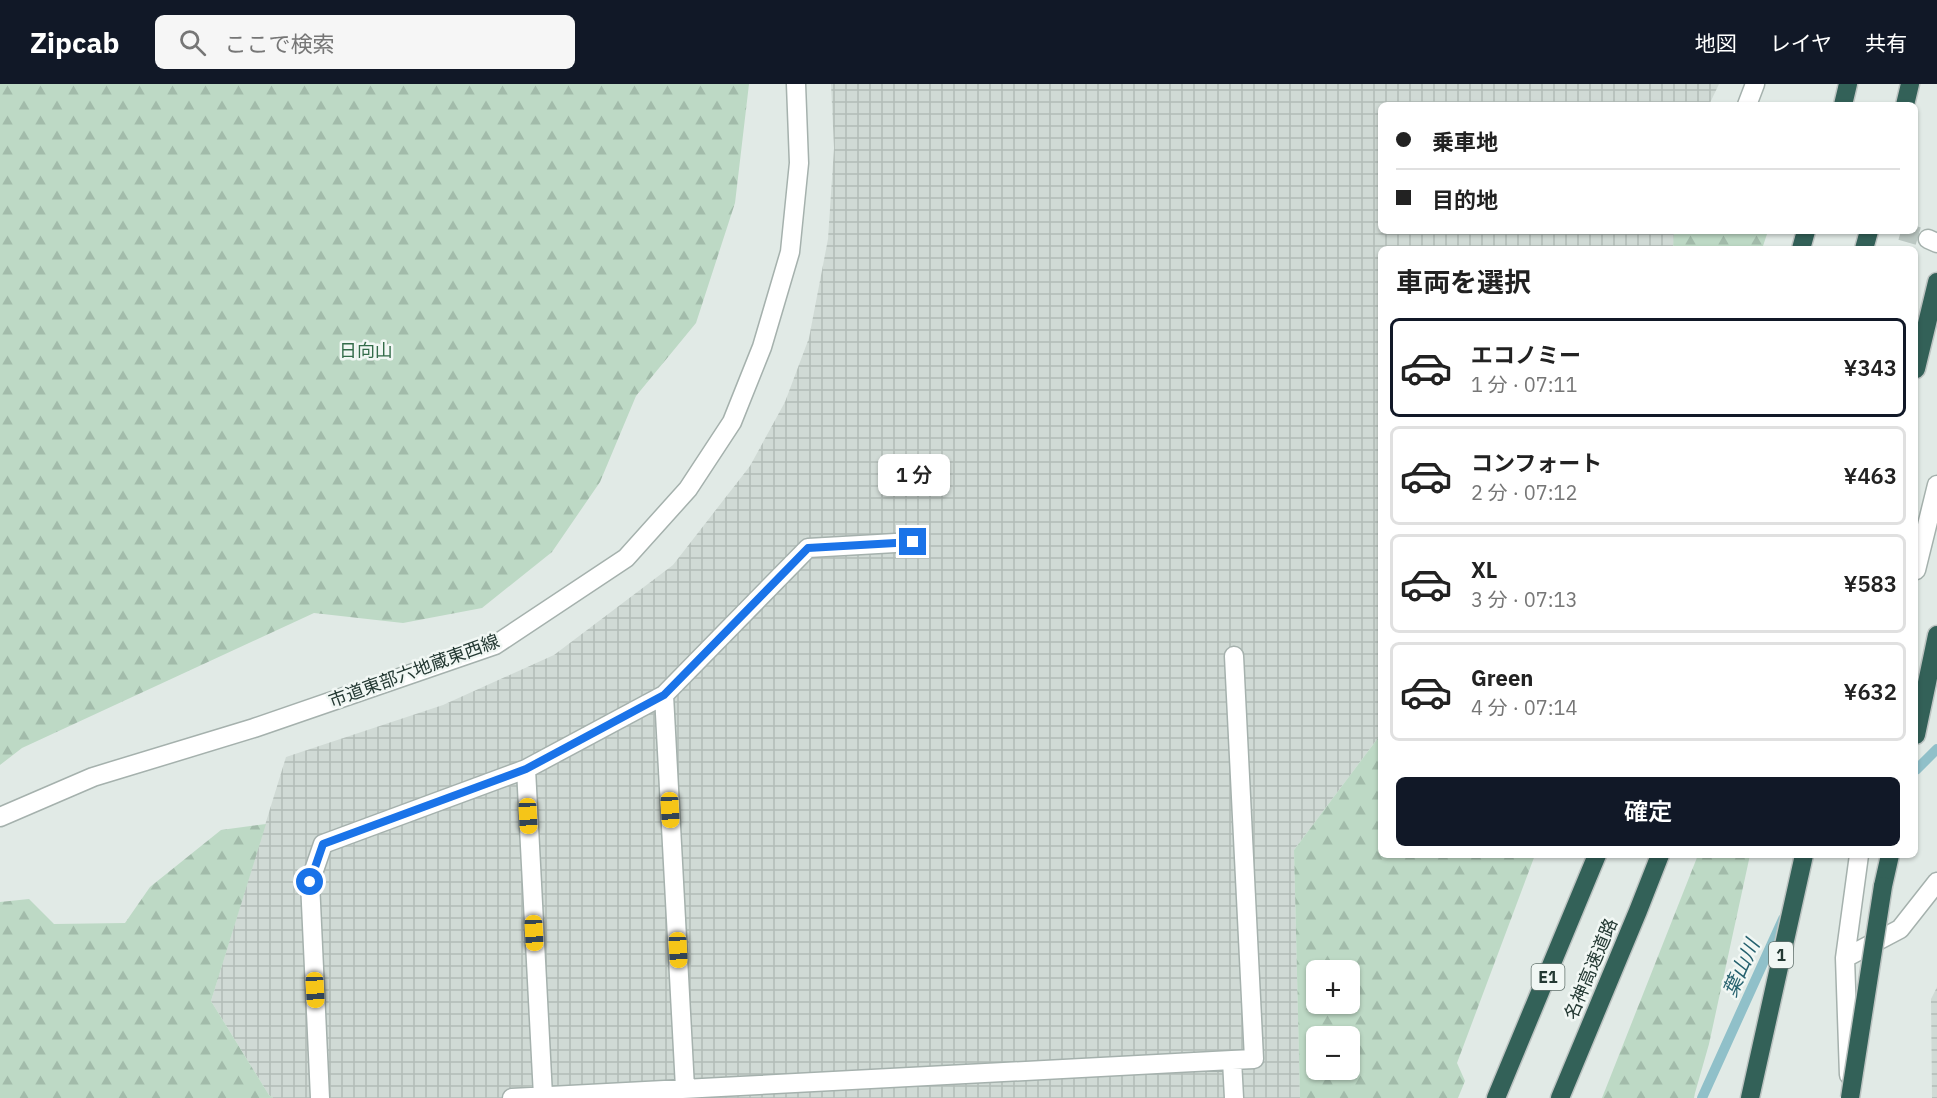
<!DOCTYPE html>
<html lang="ja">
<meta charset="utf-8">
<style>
:root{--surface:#fff;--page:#f6f6f6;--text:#222;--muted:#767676;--line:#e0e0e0;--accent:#111827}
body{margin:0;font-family:"IBM Plex Sans","Noto Sans JP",sans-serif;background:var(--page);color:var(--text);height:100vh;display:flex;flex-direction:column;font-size:22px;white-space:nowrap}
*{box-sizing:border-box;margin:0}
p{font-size:20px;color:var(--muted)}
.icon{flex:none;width:33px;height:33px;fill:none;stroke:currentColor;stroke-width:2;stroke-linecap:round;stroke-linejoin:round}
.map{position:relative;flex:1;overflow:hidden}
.panel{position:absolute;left:1378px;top:162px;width:540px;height:612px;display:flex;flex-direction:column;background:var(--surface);border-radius:9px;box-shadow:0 2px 4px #0004}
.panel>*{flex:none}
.top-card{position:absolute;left:1378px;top:18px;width:540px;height:132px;border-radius:9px;box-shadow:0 2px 4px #0004;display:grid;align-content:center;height:132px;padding:0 18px;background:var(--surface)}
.buttons{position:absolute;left:1306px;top:876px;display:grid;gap:12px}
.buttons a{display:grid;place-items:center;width:54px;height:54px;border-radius:9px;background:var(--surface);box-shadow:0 2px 4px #0004;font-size:30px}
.end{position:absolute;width:27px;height:27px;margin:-14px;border:8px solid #1a73e8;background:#fff;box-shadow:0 0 0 3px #fff}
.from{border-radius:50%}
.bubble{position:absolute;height:42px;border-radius:9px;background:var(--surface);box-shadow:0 2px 4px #0004;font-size:20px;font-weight:600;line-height:42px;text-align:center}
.car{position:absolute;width:18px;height:36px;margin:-18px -9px;border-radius:8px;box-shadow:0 0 4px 2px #0007;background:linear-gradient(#f5c518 24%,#345 0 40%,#f5c518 0 76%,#345 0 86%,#f5c518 0)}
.top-card b{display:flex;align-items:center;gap:21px;height:57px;font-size:22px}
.top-card b+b{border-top:2px solid var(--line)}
.top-card i{width:15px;height:15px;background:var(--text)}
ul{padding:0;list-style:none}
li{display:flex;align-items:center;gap:18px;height:99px;margin:0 12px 9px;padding:0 6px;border:3px solid var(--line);border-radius:9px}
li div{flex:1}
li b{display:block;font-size:22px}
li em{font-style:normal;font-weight:600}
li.selected{border-color:var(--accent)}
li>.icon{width:54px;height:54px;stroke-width:1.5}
h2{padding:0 18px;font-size:27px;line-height:72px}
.cta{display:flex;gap:12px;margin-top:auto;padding:12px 18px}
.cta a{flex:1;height:69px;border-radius:9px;background:var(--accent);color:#fff;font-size:24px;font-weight:600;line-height:69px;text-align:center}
header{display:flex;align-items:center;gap:36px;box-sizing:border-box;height:84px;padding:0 30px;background:var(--accent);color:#fff}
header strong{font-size:28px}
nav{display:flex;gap:33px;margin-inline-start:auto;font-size:21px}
.search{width:420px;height:54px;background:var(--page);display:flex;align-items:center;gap:15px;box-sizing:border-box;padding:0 21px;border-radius:9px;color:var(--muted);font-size:22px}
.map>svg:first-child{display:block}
.industrial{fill:url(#industrial-grid)}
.forest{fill:url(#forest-firs);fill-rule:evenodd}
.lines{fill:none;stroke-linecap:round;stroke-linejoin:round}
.stream{stroke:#90c0c9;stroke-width:10}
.minor-tunnel{stroke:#bbc7c2;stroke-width:18;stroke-dasharray:18 9;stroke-linecap:butt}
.minor-casing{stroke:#a5b1ad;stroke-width:21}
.highway-casing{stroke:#bdc4c2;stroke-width:21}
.minor{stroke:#fff;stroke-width:18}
.highway{stroke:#336158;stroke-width:18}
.highway-bridge-casing{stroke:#bdc4c2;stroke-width:21;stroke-linecap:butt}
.highway-bridge{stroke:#336158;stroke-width:18}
.route{stroke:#1a73e8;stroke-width:8}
.labels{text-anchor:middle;stroke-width:5;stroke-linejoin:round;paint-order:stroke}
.shield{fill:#f1f7f4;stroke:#62726d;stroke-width:1.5}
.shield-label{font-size:16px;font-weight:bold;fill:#243933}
.park-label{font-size:18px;fill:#336b49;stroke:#f1f7f4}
.street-label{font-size:18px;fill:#243933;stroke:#f1f7f4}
.water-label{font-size:20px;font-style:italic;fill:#25616e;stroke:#f1f7f4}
</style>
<header>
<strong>Zipcab</strong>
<div class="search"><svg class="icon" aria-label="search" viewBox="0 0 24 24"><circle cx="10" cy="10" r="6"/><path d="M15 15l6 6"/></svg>ここで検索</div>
<nav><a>地図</a><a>レイヤ</a><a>共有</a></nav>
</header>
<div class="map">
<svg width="1937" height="1014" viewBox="0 0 1937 1014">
<defs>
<pattern id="industrial-grid" width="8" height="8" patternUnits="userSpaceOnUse" patternTransform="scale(1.5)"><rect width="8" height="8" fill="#d0dad5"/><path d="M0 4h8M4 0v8" fill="none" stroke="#b2bcb7"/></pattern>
<pattern id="forest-firs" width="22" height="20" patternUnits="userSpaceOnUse" patternTransform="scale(1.5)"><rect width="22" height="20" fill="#bdd9c5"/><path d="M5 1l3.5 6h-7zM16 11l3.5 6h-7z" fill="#a2bbaa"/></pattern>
</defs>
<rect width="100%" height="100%" fill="#e1eae6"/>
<path class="industrial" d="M831,0H1719L1709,21H1382V147H1674L1673,165H1382L1381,650L1294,766L1300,1014H273L269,1011L211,917L286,673L443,621L554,571L673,481L750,382L785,318L809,254L828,155L834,64Z
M1937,903V1014H1932L1931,915Z"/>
<path class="forest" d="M0,0H749L735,119L696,239L636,312L600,398L552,468L482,524L403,539L314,529L22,664L0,681Z
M1674,147H1768L1762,165H1673Z
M1381,650L1382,771H1535L1457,979L1465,997L1458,1014H1300L1294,766ZM1317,886H1350V920H1317ZM1317,952H1350V986H1317Z
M266,740L211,917L269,1011L273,1014H0V818L29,815L54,840L125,839L150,803L221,746Z
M1698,771H1750L1709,960L1695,1009L1694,1014H1602Z"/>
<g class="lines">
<path class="stream" d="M1916,686L1937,665
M1702,1014L1783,835"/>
<path class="minor-tunnel" d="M1901,147L1928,155"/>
<g class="minor-casing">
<path id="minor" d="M1747,21L1755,0
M1928,155L1937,159
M1916,486L1937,401
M664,611L685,1004
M526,685L543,1012
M0,733L93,693L254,644L495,561L626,474L688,405L732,338L762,263L790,168L799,79L796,0
M1845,874L1900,845L1937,798
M1232,976L1254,975L1234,572
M1849,991L1845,874L1859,771
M320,1014L310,798L323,760L526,685L664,611L808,464L913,458
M512,1014L1232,976L1234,1014"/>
</g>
<g class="highway-casing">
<path id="highway" d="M1843,21L1848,0
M1905,21L1910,0
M1801,165L1806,147
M1864,165L1869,147
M1916,285L1937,198
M1916,651L1937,551
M1883,802L1890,771
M1496,1014L1597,771
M1560,1014L1638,827L1660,771
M1750,1014L1804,771"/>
</g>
<use href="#minor" class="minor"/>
<use href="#highway" class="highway"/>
<g class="highway-bridge-casing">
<path id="highway-bridge" d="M1850,1014L1883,802"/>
</g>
<use href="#highway-bridge" class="highway-bridge"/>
</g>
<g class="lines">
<path class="route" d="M310,798L323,760L526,685L664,611L808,464L913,458"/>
</g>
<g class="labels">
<g class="shield">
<rect x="1769" y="858" width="24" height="26" rx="4.5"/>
<rect x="1531.5" y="880" width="33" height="26" rx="4.5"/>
</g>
<g class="shield-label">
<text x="1781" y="877">1</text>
<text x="1548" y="899">E1</text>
</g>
<g class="park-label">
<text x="366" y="273">日向山</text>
</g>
<g class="street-label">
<text transform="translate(414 587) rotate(-20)" y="6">市道東部六地蔵東西線</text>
<text transform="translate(1591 885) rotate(-67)" y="6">名神高速道路</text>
</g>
<g class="water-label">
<text transform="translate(1741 884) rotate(-66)" y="7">葉山川</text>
</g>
</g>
</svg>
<div class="buttons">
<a>+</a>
<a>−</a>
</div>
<i class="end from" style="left:310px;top:798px"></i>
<i class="end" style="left:913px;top:458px"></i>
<div class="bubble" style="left:878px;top:370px;width:72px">1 分</div>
<i class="car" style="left:670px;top:726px;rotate:177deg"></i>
<i class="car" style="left:528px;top:732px;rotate:177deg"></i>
<i class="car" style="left:534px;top:849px;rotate:177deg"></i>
<i class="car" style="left:678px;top:866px;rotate:177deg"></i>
<i class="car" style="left:315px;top:906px;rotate:177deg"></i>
<div class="top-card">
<b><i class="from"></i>乗車地</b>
<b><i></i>目的地</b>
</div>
<section class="panel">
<h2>車両を選択</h2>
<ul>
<li class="selected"><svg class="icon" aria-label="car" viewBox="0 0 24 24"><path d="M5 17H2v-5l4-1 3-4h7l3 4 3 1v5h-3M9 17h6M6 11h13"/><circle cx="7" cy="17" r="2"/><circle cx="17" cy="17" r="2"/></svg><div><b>エコノミー</b><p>1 分 · 07:11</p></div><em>¥343</em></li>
<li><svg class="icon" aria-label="car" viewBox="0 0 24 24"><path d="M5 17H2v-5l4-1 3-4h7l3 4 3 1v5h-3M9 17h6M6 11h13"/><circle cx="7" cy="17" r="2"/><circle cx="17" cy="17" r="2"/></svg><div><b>コンフォート</b><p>2 分 · 07:12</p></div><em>¥463</em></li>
<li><svg class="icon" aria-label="car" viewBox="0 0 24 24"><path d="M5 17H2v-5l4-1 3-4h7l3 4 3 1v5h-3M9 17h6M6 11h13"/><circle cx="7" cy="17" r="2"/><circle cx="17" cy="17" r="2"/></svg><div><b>XL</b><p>3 分 · 07:13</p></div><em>¥583</em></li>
<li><svg class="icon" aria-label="car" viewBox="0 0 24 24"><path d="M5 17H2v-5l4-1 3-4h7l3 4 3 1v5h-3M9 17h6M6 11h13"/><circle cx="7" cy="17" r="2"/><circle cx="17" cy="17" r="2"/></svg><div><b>Green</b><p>4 分 · 07:14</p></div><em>¥632</em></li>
</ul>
<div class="cta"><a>確定</a></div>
</section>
</div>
